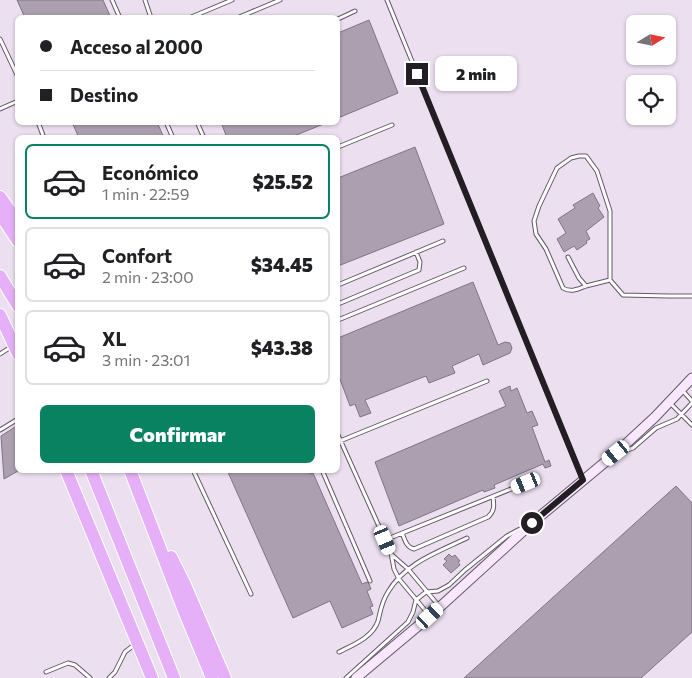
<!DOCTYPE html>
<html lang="es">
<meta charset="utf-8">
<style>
:root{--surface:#fff;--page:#f2f2f2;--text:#202124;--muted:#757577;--line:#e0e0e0;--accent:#098262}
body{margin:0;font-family:Commissioner,sans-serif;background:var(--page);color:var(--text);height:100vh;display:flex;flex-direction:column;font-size:19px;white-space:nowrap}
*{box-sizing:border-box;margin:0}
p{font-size:16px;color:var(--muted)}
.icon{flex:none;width:28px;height:28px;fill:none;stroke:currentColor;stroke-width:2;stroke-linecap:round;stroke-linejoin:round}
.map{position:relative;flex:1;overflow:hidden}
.sheet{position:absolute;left:15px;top:135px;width:325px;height:338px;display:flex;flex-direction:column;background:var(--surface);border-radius:8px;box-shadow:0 1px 4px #0004}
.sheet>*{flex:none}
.banner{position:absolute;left:15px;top:15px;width:325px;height:110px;border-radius:8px;box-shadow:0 1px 4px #0004;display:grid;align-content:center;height:110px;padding:0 25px;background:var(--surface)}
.needle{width:32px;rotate:80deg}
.buttons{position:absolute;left:626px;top:15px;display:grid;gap:10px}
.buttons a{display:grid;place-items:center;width:50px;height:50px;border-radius:8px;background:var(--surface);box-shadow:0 1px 4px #0004;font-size:25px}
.end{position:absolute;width:22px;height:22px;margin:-11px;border:6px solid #231e24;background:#fff;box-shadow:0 0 0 2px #fff}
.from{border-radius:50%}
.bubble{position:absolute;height:35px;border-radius:8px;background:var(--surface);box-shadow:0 1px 4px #0004;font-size:16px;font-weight:800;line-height:35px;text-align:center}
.car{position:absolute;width:15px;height:30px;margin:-15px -8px;border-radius:6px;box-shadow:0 0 4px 1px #0007;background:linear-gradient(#fff 24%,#345 0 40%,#fff 0 76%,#345 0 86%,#fff 0)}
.banner b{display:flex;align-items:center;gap:18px;height:48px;font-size:19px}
.banner b+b{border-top:1px solid var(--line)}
.banner i{width:12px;height:12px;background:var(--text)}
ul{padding:9px 0 0;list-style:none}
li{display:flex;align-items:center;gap:15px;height:75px;margin:0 10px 8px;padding:0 15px;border:2px solid var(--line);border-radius:8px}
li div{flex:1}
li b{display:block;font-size:19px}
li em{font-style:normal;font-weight:800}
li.current{border-color:var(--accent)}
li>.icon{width:45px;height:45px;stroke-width:1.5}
.primary-button{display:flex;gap:10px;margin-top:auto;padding:10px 25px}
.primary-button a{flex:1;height:58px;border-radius:8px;background:var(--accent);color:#fff;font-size:20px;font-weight:800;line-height:58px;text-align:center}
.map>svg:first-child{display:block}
.building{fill:#aca0b0;stroke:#817584}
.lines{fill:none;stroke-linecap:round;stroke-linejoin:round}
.lane-casing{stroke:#645968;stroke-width:5}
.secondary-casing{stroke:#645968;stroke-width:11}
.highway-casing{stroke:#fff;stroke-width:14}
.lane{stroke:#fff;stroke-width:3}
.secondary{stroke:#f8e7fd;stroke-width:9}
.highway{stroke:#e6b0f8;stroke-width:12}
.route{stroke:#231e24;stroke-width:6}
</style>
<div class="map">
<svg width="692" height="678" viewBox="0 0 692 678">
<rect width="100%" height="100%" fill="#ecdff0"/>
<path class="building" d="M17,0H103L111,18H25Z
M369,20L398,93L338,118V33Z
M72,122H157L164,138H79Z
M221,122H326V123L289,138H227Z
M415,147L444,224L338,266V178Z
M593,193L600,206L598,208L604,217L586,231L590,239L586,241L587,243L577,250L574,246L564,252L557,239L566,233L558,219L575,208L573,205Z
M473,282L498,345L505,342L510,343L512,348L510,353L483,365L479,354L452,366L455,373L429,383L426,376L365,400L371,413L360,417L355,404L350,406L338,374V338Z
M510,386L511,391L517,388L527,413L532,411L538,425L532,427L545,462L549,460L551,466L545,468L543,464L494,485L495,488L484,492L483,490L399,526L375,462L506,406L499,391Z
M18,425V471L4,479L1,436Z
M227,470H309L310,474L313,473L362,584L367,582L369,584L371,589L367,591L373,606L370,607L373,614L342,628L330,601L293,618Z
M676,486L692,503V632L641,678H464Z
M449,554L452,557L455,555L460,561L458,562L460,565L451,573L443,565L447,561L444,559Z"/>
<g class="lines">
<g class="lane-casing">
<path id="lane" d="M112,0L120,18
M145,0L151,18
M387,0L582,478
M189,18L232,0
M237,18L280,0
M338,19L355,11
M0,39L18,77
M0,109L18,101
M38,122L44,138
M166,122L173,138
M197,122L204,138
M338,147L392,125
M568,257L579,278L586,286L610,280
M338,285L443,241
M586,286C578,289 571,293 563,288L546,249L536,234L534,221L539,206L557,168L571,158L579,156H586L597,171L610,211V280L623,295L669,296H692
M338,304L419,270L420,262L416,252
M338,320L464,268
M0,354L11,347
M682,390L692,401
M670,403L692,425
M0,430L18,419
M338,435L391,553L394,569L399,579L429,615
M340,441L487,381
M622,452L633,448L656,428L677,419L692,403
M193,470L251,594
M322,470L370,581
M402,533C405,540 406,547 414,549L488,517C495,511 494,505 493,497
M385,540L526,483
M391,554L408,569L439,606
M339,652C353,645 373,637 378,621C381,610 381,603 388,592C405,563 438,552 467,538
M46,672L68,663L75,665L90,678
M109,678L115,672L125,652L134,645
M346,678L408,622L413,612L416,600L426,592L438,591L449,585L465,570L507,536L520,529"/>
</g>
<g class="secondary-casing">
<path id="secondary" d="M356,678L430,616L532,523L616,453L655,417L692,378"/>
</g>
<g class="highway-casing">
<path id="highway" d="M0,197L18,222
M0,214L18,241
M0,276L18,306
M0,315L18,354
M66,470L152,678
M91,470L174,678
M130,470L185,613L212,678
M171,557L185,585L225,678"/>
</g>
<use href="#lane" class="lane"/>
<use href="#secondary" class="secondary"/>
<use href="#highway" class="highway"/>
</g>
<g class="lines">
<path class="route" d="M417,74L583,480L532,523"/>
</g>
</svg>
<div class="buttons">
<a><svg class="needle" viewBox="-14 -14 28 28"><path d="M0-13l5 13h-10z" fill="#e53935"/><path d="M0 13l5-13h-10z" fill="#757577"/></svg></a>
<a><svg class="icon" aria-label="locate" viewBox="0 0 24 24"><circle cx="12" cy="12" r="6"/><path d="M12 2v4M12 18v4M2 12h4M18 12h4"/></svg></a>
</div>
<i class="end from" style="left:532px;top:523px"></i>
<i class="end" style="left:417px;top:74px"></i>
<div class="bubble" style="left:435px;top:56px;width:82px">2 min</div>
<i class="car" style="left:616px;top:453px;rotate:231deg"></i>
<i class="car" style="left:526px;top:483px;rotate:248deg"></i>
<i class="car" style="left:385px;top:540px;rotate:157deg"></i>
<i class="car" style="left:430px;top:616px;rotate:48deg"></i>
<div class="banner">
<b><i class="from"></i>Acceso al 2000</b>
<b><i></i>Destino</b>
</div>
<section class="sheet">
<ul>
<li class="current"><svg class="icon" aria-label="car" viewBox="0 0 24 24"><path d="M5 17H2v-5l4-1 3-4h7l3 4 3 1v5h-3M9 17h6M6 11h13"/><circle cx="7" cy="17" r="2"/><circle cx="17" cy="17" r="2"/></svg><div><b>Económico</b><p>1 min · 22:59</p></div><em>$25.52</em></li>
<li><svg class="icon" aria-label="car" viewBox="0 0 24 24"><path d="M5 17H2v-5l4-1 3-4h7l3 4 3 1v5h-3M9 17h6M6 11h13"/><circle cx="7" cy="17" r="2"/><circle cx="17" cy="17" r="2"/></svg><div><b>Confort</b><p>2 min · 23:00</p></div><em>$34.45</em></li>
<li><svg class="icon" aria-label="car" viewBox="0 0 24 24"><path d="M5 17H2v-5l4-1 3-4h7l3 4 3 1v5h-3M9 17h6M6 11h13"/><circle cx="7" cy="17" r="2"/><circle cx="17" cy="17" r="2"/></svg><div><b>XL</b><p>3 min · 23:01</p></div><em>$43.38</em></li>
</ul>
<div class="primary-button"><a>Confirmar</a></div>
</section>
</div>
